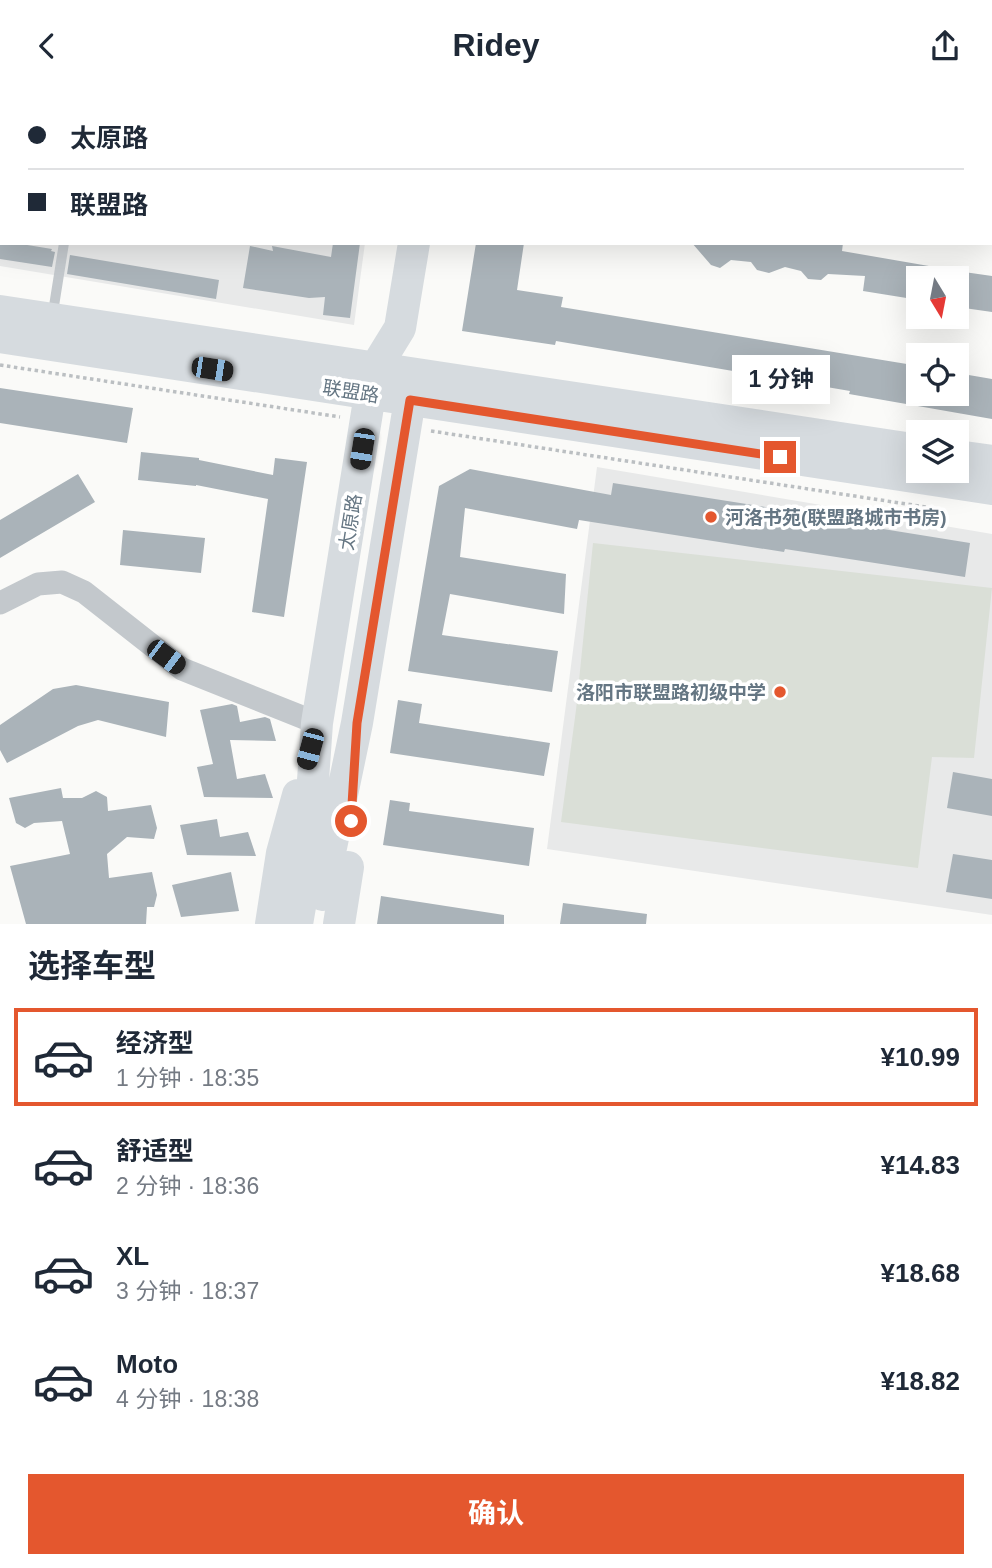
<!DOCTYPE html>
<html lang="zh">
<meta charset="utf-8">
<style>
:root{--surface:#fff;--page:#f2f2f3;--text:#1f2937;--muted:#747a83;--line:#e0e1e3;--accent:#e4572e}
body{margin:0;font-family:Arial,"Noto Sans SC",sans-serif;background:var(--page);color:var(--text);height:100vh;display:flex;flex-direction:column;font-size:26px;white-space:nowrap}
*{box-sizing:border-box;margin:0}
p{font-size:23px;color:var(--muted)}
.icon{flex:none;width:38px;height:38px;fill:none;stroke:currentColor;stroke-width:2;stroke-linecap:round;stroke-linejoin:round}
.map{position:relative;height:833px;overflow:hidden}
.panel{display:flex;flex-direction:column;background:var(--surface);flex:1}
.panel>*{flex:none}
.guide{position:absolute;left:0px;top:0px;width:992px;height:154px;box-shadow:0 7px 28px #0002;display:grid;align-content:center;height:154px;padding:0 28px;background:var(--surface)}
.needle{width:46px;rotate:170deg}
.controls{position:absolute;left:906px;top:175px;display:grid;gap:14px}
.controls a{display:grid;place-items:center;width:63px;height:63px;border-radius:0px;background:var(--surface);box-shadow:0 7px 28px #0002;font-size:35px}
.end{position:absolute;width:32px;height:32px;margin:-16px;border:9px solid #e4572e;background:#fff;box-shadow:0 0 0 4px #fff}
.from{border-radius:50%}
.bubble{position:absolute;height:49px;border-radius:0px;background:var(--surface);box-shadow:0 7px 28px #0002;font-size:23px;font-weight:700;line-height:49px;text-align:center}
.car{position:absolute;width:21px;height:42px;margin:-21px -10px;border-radius:9px;box-shadow:0 0 5px 2px #0007;background:linear-gradient(#222 24%,#8ab4d8 0 40%,#222 0 76%,#8ab4d8 0 86%,#222 0)}
.guide b{display:flex;align-items:center;gap:24px;height:66px;font-size:26px}
.guide b+b{border-top:2px solid var(--line)}
.guide i{width:18px;height:18px;background:var(--text)}
ul{padding:0;list-style:none}
li{display:flex;align-items:center;gap:21px;height:98px;margin:0 14px 10px;padding:0 14px;border:4px solid transparent;border-radius:0px}
li div{flex:1}
li b{display:block;font-size:26px}
li em{font-style:normal;font-weight:700}
li.selected{border-color:var(--accent)}
li>.icon{width:63px;height:63px;stroke-width:1.5}
h2{padding:0 28px;font-size:32px;line-height:84px}
.primary-button{display:flex;gap:14px;margin-top:auto;padding:14px 28px}
.primary-button a{flex:1;height:80px;border-radius:0px;background:var(--accent);color:#fff;font-size:28px;font-weight:700;line-height:80px;text-align:center}
header{display:flex;justify-content:space-between;align-items:center;height:91px;padding:0 28px;background:var(--surface);font-size:32px;font-weight:700}
.map>svg:first-child{display:block}
.built{fill:#e8e9e9}
.green{fill:#dadfd7}
.building{fill:#aab3b9}
.lines{fill:none;stroke-linecap:round;stroke-linejoin:round}
.path{stroke:#bbbfc2;stroke-width:3.5;stroke-dasharray:3.5 3.5;stroke-linecap:butt}
.lane{stroke:#c3c8cc;stroke-width:10}
.street{stroke:#c3c8cc;stroke-width:23}
.secondary{stroke:#d6dbdf;stroke-width:32}
.route{stroke:#e4572e;stroke-width:9}
.poi-dot{fill:#e4572e;stroke:#fff;stroke-width:2.5}
.labels{text-anchor:middle;stroke-width:7;stroke-linejoin:round;paint-order:stroke}
.street-label{font-size:19px;fill:#657683;stroke:#fff}
.poi-label{font-size:19px;font-weight:bold;fill:#657683;stroke:#fff;text-anchor:start}
</style>
<header><svg class="icon" aria-label="back" viewBox="0 0 24 24"><path d="M15 5l-7 7 7 7"/></svg>Ridey<svg class="icon" aria-label="share" viewBox="0 0 24 24"><path d="M12 15V3M7 8l5-5 5 5M5 13v7h14v-7"/></svg></header>
<div class="map">
<svg width="992" height="833" viewBox="0 0 992 833">
<rect width="100%" height="100%" fill="#fafaf8"/>
<path class="built" d="M0,0H386L385,2H2V152H365L354,234L0,175Z
M597,376L992,443V824L547,758Z"/>
<path class="green" d="M593,452L992,497L974,667L932,666L918,777L561,731L576,619Z"/>
<path class="building" d="M0,150H2V152H15L52,158L51,160L55,161L52,176L0,168Z
M333,152H360L350,227L323,224L325,206L309,207L243,197L250,155L273,160L272,155L331,166Z
M476,152H524L517,199L563,206L561,216L919,275V303H957V282L992,288V328L849,303L850,300L556,250L555,254L462,240Z
M692,152H843L842,160L952,179L951,187H919V209L863,200L865,185L828,183L821,189L808,188L801,180L785,176L769,182L757,179L751,171L731,169L720,177L711,174Z
M70,164L219,189L216,208L67,183Z
M957,180L992,185V221L957,216Z
M0,297L133,317L127,352L0,332Z
M141,361L199,367V369L273,384L275,367L307,371L284,526L252,521L268,408L196,394V395L138,389Z
M470,378L611,404L613,392L791,420L790,423L970,452L965,486L785,458L784,461L579,429L577,438L465,417L460,466L566,483L564,523L450,503L442,544L558,560L552,601L408,580L439,395Z
M78,383L95,411L0,467V429Z
M123,439L205,447L201,482L120,474Z
M76,594L169,611L166,646L98,629L78,635L7,672L0,659V634L53,598Z
M398,609L422,613L419,632L550,652L544,685L390,662Z
M232,613L237,615L240,631L265,626L270,628L276,650L230,649L237,688L265,683L273,707L204,706L197,676L213,673L200,619Z
M953,681L992,688V725L947,717Z
M61,697L63,707H82L96,700L107,706L108,720L151,714L157,737L154,748L127,746L107,763L109,787L152,781L157,804L154,816H147L146,833H26L10,775L70,763L62,730L34,732L25,737L16,732L9,707Z
M390,709L410,712L409,720L534,737L529,775L383,754Z
M217,728L220,746L248,741L256,765L187,764L180,734Z
M953,763L992,769V808L946,801Z
M231,781L239,820L181,826L172,794Z
M381,805L504,824V833H377Z
M563,812L647,823L646,833H560Z"/>
<g class="lines">
<path class="path" d="M0,274L340,326
M431,340L939,418"/>
<path class="lane" d="M0,11L2,12
M54,225V215L64,152"/>
<path class="street" d="M0,512L38,493L62,491L84,501L182,578L317,632"/>
<path class="secondary" d="M438,2V0
M0,220L919,359
M0,246L992,398
M957,365L992,370
M323,804L329,766L357,632L413,290
M271,833L282,762L298,704
M297,833L307,775L317,632L370,303L376,276L400,237L414,152
M339,833L348,776"/>
</g>
<g class="lines">
<path class="route" d="M351,730L357,632L410,309L780,366"/>
</g>
<g class="poi-dot">
<circle cx="711" cy="426" r="7"/>
<circle cx="780" cy="601" r="7"/>
</g>
<g class="labels">
<g class="street-label">
<text transform="translate(351 300) rotate(9)" y="7">联盟路</text>
<text transform="translate(350 431) rotate(-81)" y="7">太原路</text>
</g>
<g class="poi-label">
<text x="725" y="433">河洛书苑(联盟路城市书房)</text>
<text x="766" y="608" text-anchor="end">洛阳市联盟路初级中学</text>
</g>
</g>
</svg>
<div class="controls">
<a><svg class="needle" viewBox="-14 -14 28 28"><path d="M0-13l5 13h-10z" fill="#e53935"/><path d="M0 13l5-13h-10z" fill="#747a83"/></svg></a>
<a><svg class="icon" aria-label="locate" viewBox="0 0 24 24"><circle cx="12" cy="12" r="6"/><path d="M12 2v4M12 18v4M2 12h4M18 12h4"/></svg></a>
<a><svg class="icon" aria-label="layers" viewBox="0 0 24 24"><path d="M12 4l9 5-9 5-9-5zM3 14l9 5 9-5"/></svg></a>
</div>
<i class="end from" style="left:351px;top:730px"></i>
<i class="end" style="left:780px;top:366px"></i>
<div class="bubble" style="left:732px;top:264px;width:98px">1 分钟</div>
<i class="car" style="left:212px;top:278px;rotate:99deg"></i>
<i class="car" style="left:362px;top:358px;rotate:189deg"></i>
<i class="car" style="left:166px;top:566px;rotate:127deg"></i>
<i class="car" style="left:310px;top:658px;rotate:195deg"></i>
<div class="guide">
<b><i class="from"></i>太原路</b>
<b><i></i>联盟路</b>
</div>
</div>
<section class="panel">
<h2>选择车型</h2>
<ul>
<li class="selected"><svg class="icon" aria-label="car" viewBox="0 0 24 24"><path d="M5 17H2v-5l4-1 3-4h7l3 4 3 1v5h-3M9 17h6M6 11h13"/><circle cx="7" cy="17" r="2"/><circle cx="17" cy="17" r="2"/></svg><div><b>经济型</b><p>1 分钟 · 18:35</p></div><em>¥10.99</em></li>
<li><svg class="icon" aria-label="car" viewBox="0 0 24 24"><path d="M5 17H2v-5l4-1 3-4h7l3 4 3 1v5h-3M9 17h6M6 11h13"/><circle cx="7" cy="17" r="2"/><circle cx="17" cy="17" r="2"/></svg><div><b>舒适型</b><p>2 分钟 · 18:36</p></div><em>¥14.83</em></li>
<li><svg class="icon" aria-label="car" viewBox="0 0 24 24"><path d="M5 17H2v-5l4-1 3-4h7l3 4 3 1v5h-3M9 17h6M6 11h13"/><circle cx="7" cy="17" r="2"/><circle cx="17" cy="17" r="2"/></svg><div><b>XL</b><p>3 分钟 · 18:37</p></div><em>¥18.68</em></li>
<li><svg class="icon" aria-label="car" viewBox="0 0 24 24"><path d="M5 17H2v-5l4-1 3-4h7l3 4 3 1v5h-3M9 17h6M6 11h13"/><circle cx="7" cy="17" r="2"/><circle cx="17" cy="17" r="2"/></svg><div><b>Moto</b><p>4 分钟 · 18:38</p></div><em>¥18.82</em></li>
</ul>
<div class="primary-button"><a>确认</a></div>
</section>
